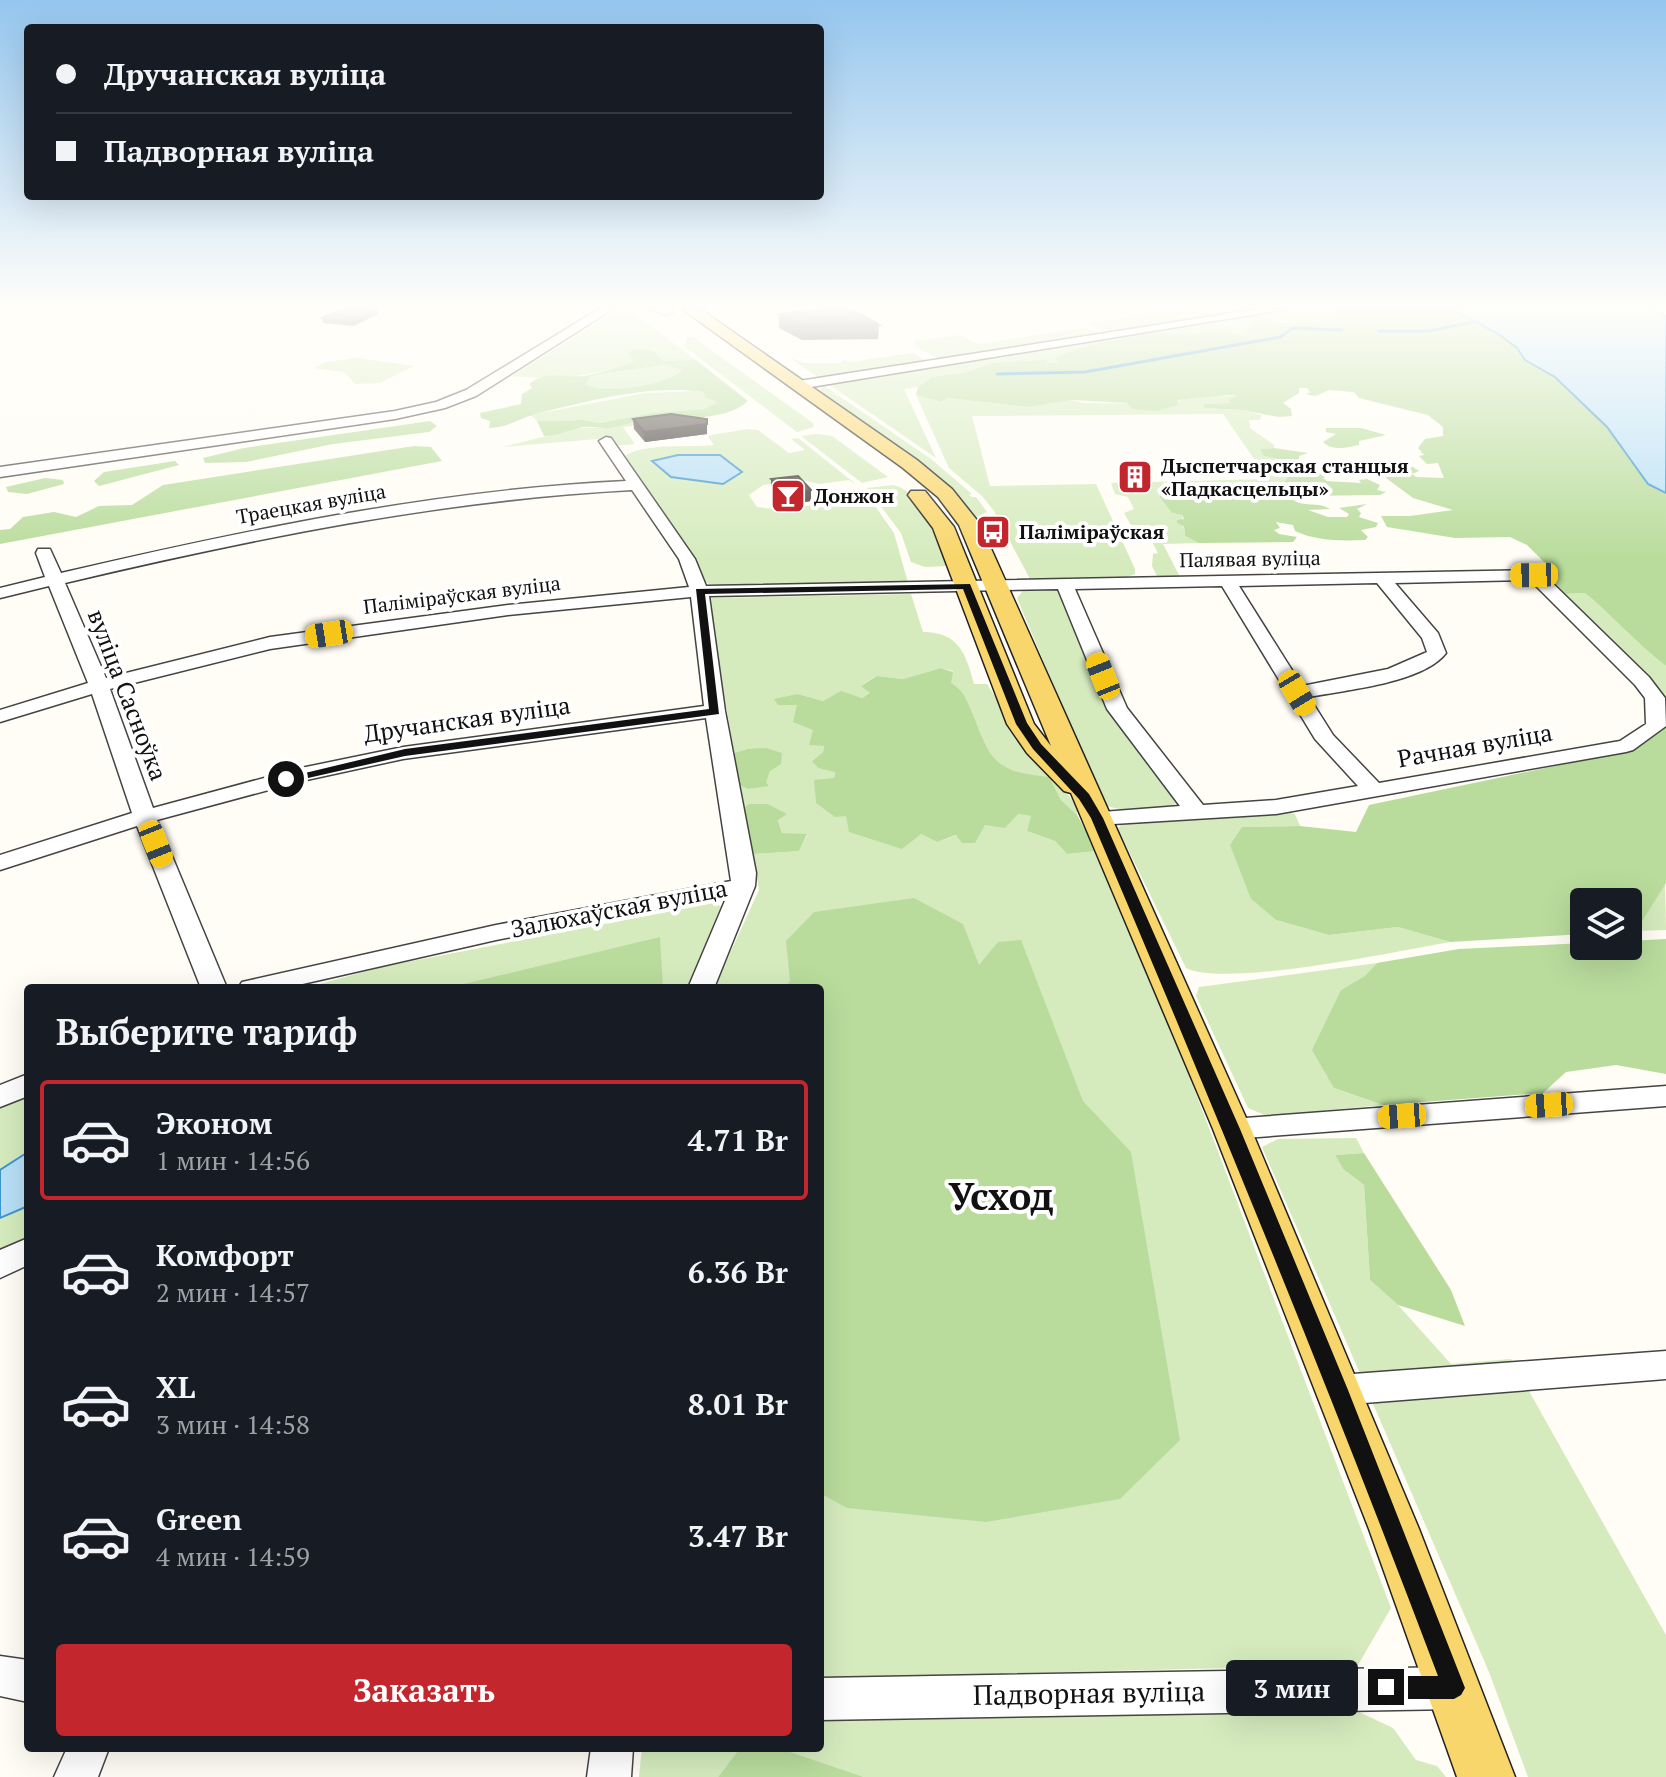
<!DOCTYPE html>
<html lang="ru">
<meta charset="utf-8">
<style>
:root{--surface:#171b24;--page:#20242c;--text:#f1f3f6;--muted:#9ea1a6;--line:#363941;--accent:#c4262e}
body{margin:0;font-family:"PT Serif",serif;background:var(--page);color:var(--text);height:100vh;display:flex;flex-direction:column;font-size:30px;white-space:nowrap}
*{box-sizing:border-box;margin:0}
p{font-size:26px;color:var(--muted)}
.icon{flex:none;width:44px;height:44px;fill:none;stroke:currentColor;stroke-width:2;stroke-linecap:round;stroke-linejoin:round}
.map{position:relative;flex:1;overflow:hidden}
.side{position:absolute;left:24px;top:984px;width:800px;height:768px;display:flex;flex-direction:column;background:var(--surface);border-radius:8px;box-shadow:0 8px 32px #0002}
.side>*{flex:none}
.hud{position:absolute;left:24px;top:24px;width:800px;height:176px;border-radius:8px;box-shadow:0 8px 32px #0002;display:grid;align-content:center;height:176px;padding:0 32px;background:var(--surface)}
.controls{position:absolute;left:1570px;top:888px;display:grid;gap:16px}
.controls a{display:grid;place-items:center;width:72px;height:72px;border-radius:8px;background:var(--surface);box-shadow:0 8px 32px #0002;font-size:40px}
.end{position:absolute;width:36px;height:36px;margin:-18px;border:10px solid #111;background:#fff;box-shadow:0 0 0 4px #fff}
.from{border-radius:50%}
.bubble{position:absolute;height:56px;border-radius:8px;background:var(--surface);box-shadow:0 8px 32px #0002;font-size:26px;font-weight:600;line-height:56px;text-align:center}
.car{position:absolute;width:24px;height:48px;margin:-24px -12px;border-radius:10px;box-shadow:0 0 6px 2px #0007;background:linear-gradient(#f5c518 24%,#345 0 40%,#f5c518 0 76%,#345 0 86%,#f5c518 0)}
.hud b{display:flex;align-items:center;gap:28px;height:76px;font-size:30px}
.hud b+b{border-top:2px solid var(--line)}
.hud i{width:20px;height:20px;background:var(--text)}
ul{padding:0;list-style:none}
li{display:flex;align-items:center;gap:24px;height:120px;margin:0 16px 12px;padding:0 16px;border:4px solid transparent;border-radius:8px}
li div{flex:1}
li b{display:block;font-size:30px}
li em{font-style:normal;font-weight:600}
li.selected{border-color:var(--accent)}
li>.icon{width:72px;height:72px;stroke-width:1.5}
h2{padding:0 32px;font-size:36px;line-height:96px}
.action{display:flex;gap:16px;margin-top:auto;padding:16px 32px}
.action a{flex:1;height:92px;border-radius:8px;background:var(--accent);color:#fff;font-size:32px;font-weight:600;line-height:92px;text-align:center}
.map>svg:first-child{display:block}
.green{fill:#d5ebbd;fill-rule:evenodd}
.forest{fill:#b9dc9c;fill-rule:evenodd}
.water{fill:#b9e0f7;stroke:#3f96cf;stroke-width:2}
.lines{fill:none;stroke-linecap:round;stroke-linejoin:round}
.stream{stroke:#3f96cf;stroke-width:3}
.minor-casing{stroke:#444;stroke-width:3}
.major-casing{stroke:#222;stroke-width:3}
.minor{fill:#fff;fill-rule:evenodd}
.major{fill:#f9d66b;fill-rule:evenodd}
.wall{fill:#4d4742}
.shaded-wall{fill:#3f3936}
.building{fill:#5a524d;stroke:#3f3936;stroke-width:2}
.route{fill:#111}
.labels{text-anchor:middle;stroke-width:8;stroke-linejoin:round;paint-order:stroke}
.far-poi-label{font-size:20px;font-weight:bold;fill:#111;stroke:#fff;text-anchor:start}
.far-street-label{font-size:20px;fill:#111;stroke:#fff}
.street-label{font-size:24px;fill:#111;stroke:#fff}
.near-street-label{font-size:28px;fill:#111;stroke:#fff}
.near-district-label{font-size:38px;font-weight:bold;fill:#111;stroke:#fff}
</style>
<div class="map">
<svg width="1666" height="1777" viewBox="0 0 1666 1777">
<rect width="100%" height="100%" fill="#fffdf5"/>
<path class="green" d="M620,309H628L696,360L662,361C653,350 647,348 632,351L630,354L634,361C594,377 554,380 512,376Z
M1180,309H1270L1110,334L1088,324Z
M1294,309H1330L1339,313L1340,319C1312,320 1285,324 1258,319L1245,332L1261,337L1215,331L1188,334L1150,332L1060,363H992L964,373L932,377L918,387L904,389L936,458L827,383Z
M1086,328L1099,334L939,359L915,346V341L960,335L978,344Z
M687,337H693L813,423L814,427L797,432L685,347Z
M913,353L926,361L821,379L790,358L805,363H841L844,360L851,362Z
M357,358L414,366L380,383L355,384L344,372L313,368L327,362Z
M664,365L682,370C670,385 601,395 585,384L590,377L599,374Z
M823,385L931,459L972,494L969,495L972,497H976L987,512L976,517L820,390Z
M694,391L704,392L719,402L706,409L653,413L598,423L584,420L537,421L531,415L645,393Z
M916,395L942,402L947,398L1029,407L1071,400L1083,403L1178,404L1176,401L1197,396H1237L1232,403L1206,404L1203,408L1242,410L1262,415L1260,420H1249L1250,428L1274,445V448L1261,449L1264,456L1284,460L1289,475L1285,483L1173,487L1159,495L1172,513L1182,515L1185,536L1199,543L1163,544L1180,577L1158,578L1152,566L1153,554L1158,553L1150,538H1144L1132,527L1124,513L1134,509L1128,497L1115,494L1111,483L1268,479L1223,414L972,416L990,486L1096,484L1135,569V574L1119,580H1076L1074,577L1031,581L994,511L982,496L949,468Z
M692,418L623,427L635,444L615,446L610,440L597,439L502,447L580,428H613L633,422Z
M748,429L758,430L789,453L805,450L791,439L798,438L857,485L849,480L819,484L802,480L763,485L749,495L757,507L782,510L868,496L894,533L908,583L723,585L709,584L702,580L696,559L623,457C644,442 689,448 714,445L708,437L711,435ZM678,455H720L741,472L653,461Z
M817,434L832,436L888,477L862,483L801,436Z
M893,485C920,489 940,543 948,566L925,567L911,562L901,533L867,488Z
M1059,588L1110,710L1150,768L1179,801C1163,816 1124,812 1104,805L1017,598L1023,591Z
M1585,593C1613,616 1637,644 1666,666V725L1663,724L1660,699L1562,594Z
M911,594L923,632C959,632 966,654 974,684H987L1000,704L1010,731L1053,776L1077,806V815L1061,800L1049,778C994,772 991,760 972,712C966,698 964,691 950,683L953,671L941,668L903,679L877,676L862,685L870,693L862,698L841,692L823,701L798,694L778,705H797L824,746L823,752L813,760L818,768L835,771L834,778L846,815L921,834L937,842L1018,814L1032,816L1027,831L1055,841L1067,854L1097,851L1181,1054L1391,1608L1358,1665L820,1678V988H714L759,890L753,854L799,851L807,835L782,833L778,819L786,814L768,804L743,809L739,785L748,789L769,785L765,782L770,771L747,749L734,753L708,598Z
M1284,811L1295,814L1300,826L1242,827L1251,899L1276,920L1329,935L1398,927L1450,942C1398,951 1226,988 1186,968L1118,829L1122,823Z
M1665,883L1666,930L1636,931Z
M714,903L721,906L687,988H306L381,967Z
M1377,963L1365,977L1341,990L1334,1088L1383,1105L1267,1116L1248,1108L1196,996L1199,987Z
M28,1094V1240L0,1255V1108Z
M1356,1138L1364,1153L1335,1155L1343,1169L1364,1185L1370,1280L1398,1305L1451,1364L1511,1359L1666,1635V1777H1528L1489,1672L1262,1147L1278,1139Z
M1359,1712L1393,1728L1416,1760L1437,1766L1446,1777H864L779,1748H820V1716Z
M642,1748H740L718,1777H639Z"/>
<path class="forest" d="M1330,309H1451L1497,333L1517,348L1525,360L1555,377L1589,408L1607,427L1631,462L1666,493V666C1637,644 1613,616 1585,593L1562,594L1550,579L1555,573L1527,545L1510,537L1455,538L1387,527L1381,516H1410L1453,510L1413,498L1386,478L1397,467H1413L1419,471L1412,474L1416,477L1444,478L1438,463L1427,464L1419,456L1424,455L1418,448L1425,439L1443,436V427L1428,415L1359,398L1354,392L1329,390C1320,394 1317,398 1306,394L1310,392L1307,388H1299V393L1283,403L1291,409L1292,416L1279,417L1242,410L1203,408L1205,404L1231,403L1228,400L1237,396L1229,395L1177,400L1178,405L1157,411L1132,409L1127,403L1071,400L1029,407L947,398L942,402L916,395L918,387L932,377L964,373L992,363L1047,360V363H1059L1056,359L1072,350L1150,332L1188,334L1215,331L1260,336L1244,332L1257,319L1281,323L1339,319L1338,313Z
M643,349L653,351L663,361L696,360L748,401C724,424 667,416 634,422C626,424 618,427 610,428C600,429 589,425 579,428C568,431 555,436 544,436L537,421L584,420L599,423L653,413L705,409L718,402L705,397L704,392C651,384 587,401 536,414C517,419 510,427 489,428L490,421L481,418L480,413L521,404L522,394L532,388L529,384C546,370 564,378 584,376C601,373 618,367 634,361L629,354L632,350ZM664,365L682,370C669,385 602,395 585,384L590,377L599,374Z
M430,421L437,426L429,432L333,444L246,462L205,463L203,458L244,448Z
M1326,428H1361L1386,435L1359,441V445C1347,448 1332,451 1323,442L1336,434L1326,432Z
M414,446L431,447L442,461L0,544V530L10,529L23,517L54,512L76,517L99,506L132,505L163,485Z
M1274,448L1308,453L1299,456V460L1324,465L1323,462L1337,463L1338,470L1323,478L1327,481L1361,483L1359,480L1367,479L1380,485L1377,490L1386,492L1380,495L1297,496L1292,499C1303,508 1318,501 1330,509L1308,510L1328,517H1347L1349,514L1339,508L1367,504L1357,509L1361,513L1359,517L1378,523L1376,527L1361,530L1368,537L1365,540C1341,541 1316,541 1295,531L1293,525L1276,522L1280,528L1274,530L1279,534L1297,537L1293,542L1199,543L1185,536L1184,526L1177,523V520L1184,519L1182,515L1172,513L1159,496L1173,487L1285,482L1289,475L1284,460L1264,456L1260,449Z
M175,461L179,465L99,486L94,481L104,472Z
M45,478L63,480L64,484L27,494L8,492L6,487Z
M941,668L953,672L951,683C964,691 966,698 972,712C991,760 994,772 1049,777L1061,800L1077,815L1097,851L1067,854L1055,841L1027,831L1031,816L1018,814L1005,828L985,825L975,843H962L956,835L937,842L921,834L902,849L849,832L846,816L835,817L816,803L814,780L834,778L835,772L818,768L812,761L823,752L824,746L809,745L813,730L793,722L797,705H778L774,699L798,694L823,701L841,691L862,698L870,693L861,686L877,676L903,679Z
M1663,724L1666,725V883L1636,931L1628,932V902H1584V934L1450,942L1398,927L1329,935L1276,920L1251,899L1230,845L1242,827L1300,826L1356,832L1369,805L1636,749Z
M766,748L782,753L781,764L770,771L766,782L769,786L748,789L739,785L734,753L747,749Z
M749,804H768L787,814L778,820L782,833L807,834L799,851L753,854L743,809Z
M914,898L963,924L979,965L998,942L1021,940L1083,1101L1131,1152L1180,1440L1120,1499L986,1522L847,1508L820,1493V988H785L790,981L786,941L814,912Z
M660,937L663,988H447Z
M1666,939V1074L1616,1065L1566,1072L1543,1093L1383,1105L1334,1088L1312,1050L1341,990L1365,976L1377,963L1459,949L1584,943V946H1628V941Z
M1364,1153L1451,1290L1465,1326L1398,1305L1370,1280L1364,1185L1343,1169L1335,1155Z
M740,1748H779L864,1777H718Z"/>
<path class="water" d="M1451,309H1653L1666,316V493L1648,484L1607,427L1555,377L1525,360L1517,348L1497,333Z
M678,455H720L742,472L723,484L671,477L652,461Z
M28,1152V1206L0,1218V1170Z"/>
<g class="lines">
<path class="stream" d="M1379,331H1429L1478,321
M997,374L1085,372L1280,337L1293,328L1342,330"/>
<g class="minor-casing">
<path id="minor" d="M599,309H613L476,396L445,408L395,419L0,477V467L395,411L436,402L466,390Z
M649,309H670L673,312L667,315Z
M1258,309H1287L799,389L792,385L799,381Z
M606,437L611,438L695,559L706,586L1534,570L1540,571L1649,677L1665,698L1666,726L1633,750L1626,752L1276,814L1097,825L1086,818L1089,813L1180,806L1107,709L1058,589L709,596L725,711L756,873L755,886L714,988H688L727,896L496,940L285,988H238L242,982L251,980L496,925L731,881L706,718L403,759L302,781L157,820L227,988H201L137,826L0,870V855L132,813L92,694L0,722V710L88,683L49,586L0,598V588L45,577L36,553L38,549H50L61,573C246,530 436,490 626,481L599,441ZM632,490L679,559L689,587L508,605L270,637L106,678L65,583C251,539 441,500 632,490ZM1530,580L1635,685L1645,698L1646,724L1620,741L1379,783L1333,735L1309,697C1345,690 1423,683 1446,653L1438,633L1395,583ZM1377,583L1422,638L1427,652L1388,669L1302,686L1239,586ZM1222,586L1315,739L1358,786L1276,800L1203,805L1127,708L1075,589ZM691,597L704,706L403,747L301,768L153,808L110,689L270,649L508,615Z
M28,1074V1096L0,1107V1085Z
M1666,1086V1106L1232,1139L1222,1136L1217,1129L1222,1122L1232,1119Z
M28,1238V1265L0,1278V1250Z
M1666,1351V1379L1339,1405L1327,1400L1322,1390L1327,1380L1339,1375Z
M0,1656L28,1660V1702L0,1696Z
M1454,1667L1469,1673L1475,1688L1469,1703L1454,1709L820,1720V1678Z
M67,1748H109L98,1777H54Z
M591,1748H633L631,1777H587Z"/>
</g>
<g class="major-casing">
<path id="major" d="M682,309H700L917,460L952,489L980,524L1251,1129L1419,1529L1515,1777H1457L1369,1529L1213,1129L1071,793L1064,791L1027,753L1007,724L933,528L908,495L911,491H925L954,527L1034,724L1051,746L959,525L938,497L903,468Z"/>
</g>
<use href="#minor" class="minor"/>
<use href="#major" class="major"/>
</g>
<path class="wall" d="M378,314L353,326L323,323L322,318Z
M779,314L879,325L878,339L802,340L779,328Z
M633,419H707V434L645,442L634,429Z
M771,479L811,490V501L784,505L771,490Z"/>
<path class="shaded-wall" d="M378,309V314L353,326L352,322Z
M707,424V434L645,442L644,432Z
M811,490V501L784,505V493Z"/>
<path class="building" d="M342,309H378L352,322L322,318Z
M820,309H852L879,325L802,326L779,314Z
M671,414L707,419V424L644,432L633,419Z
M798,476L811,490L784,493L771,479Z"/>
<linearGradient id="sky" x2="0" y2="1"><stop stop-color="#95c6ee"/><stop offset="0.55" stop-color="#fffefa"/><stop offset="1" stop-color="#fffefa" stop-opacity="0"/></linearGradient>
<rect width="1666" height="558" fill="url(#sky)"/>
<path class="route" d="M970,584L1027,723L1041,744L1089,794L1103,818L1240,1129L1348,1390L1465,1688L1461,1695L1454,1699H1386L1378,1695L1375,1687L1378,1680L1386,1676H1438C1329,1387 1212,1102 1091,818L1079,799L1033,749L1016,724L963,589L705,594L719,714L405,756L286,783L280,779L405,749L709,709L696,589Z"/>
<defs>
<g id="building-square" transform="scale(1.8)"><rect x="-9" y="-9" width="18" height="18" rx="4" fill="#c4262e" stroke="#fff"/><path d="M-4-6H4V6H1V3H-1V6H-4ZM-2.5-4.3h1.7v1.8h-1.7ZM.8-4.3h1.7v1.8H.8ZM-2.5-1h1.7V.8h-1.7ZM.8-1h1.7V.8H.8Z" fill="#fff"/></g>
<g id="bar-square" transform="scale(1.8)"><rect x="-9" y="-9" width="18" height="18" rx="4" fill="#c4262e" stroke="#fff"/><path d="M-6-5H6L.8 .8V4.5H3.5V6h-7V4.5H-.8V.8Z" fill="#fff"/></g>
<g id="bus-square" transform="scale(1.8)"><rect x="-9" y="-9" width="18" height="18" rx="4" fill="#c4262e" stroke="#fff"/><path d="M-5-6H5V4H4V6H2V4H-2V6H-4V4H-5ZM-3.5-4V0h7V-4ZM-3.5 1.2v1.5H-2V1.2ZM2 1.2v1.5H3.5V1.2Z" fill="#fff"/></g>
</defs>
<g fill-rule="evenodd">
<use href="#building-square" x="1135" y="477"/>
<use href="#bar-square" x="788" y="496"/>
<use href="#bus-square" x="993" y="532"/>
</g>
<g class="labels">
<g class="far-poi-label">
<text x="1161" y="473">Дыспетчарская станцыя<tspan x="1161" dy="23">«Падкасцельцы»</tspan></text>
<text x="814" y="503">Донжон</text>
<text x="1019" y="539">Паліміраўская</text>
</g>
<g class="far-street-label">
<text transform="translate(311 504) rotate(-10)" y="7">Траецкая вуліца</text>
<text transform="translate(1250 559) rotate(-1)" y="7">Палявая вуліца</text>
<text transform="translate(462 595) rotate(-7)" y="7">Паліміраўская вуліца</text>
</g>
<g class="street-label">
<text transform="translate(127 695) rotate(69)" y="8">вуліца Сасноўка</text>
<text transform="translate(467 720) rotate(-8)" y="8">Дручанская вуліца</text>
<text transform="translate(1475 746) rotate(-10)" y="8">Рачная вуліца</text>
<text transform="translate(619 909) rotate(-11)" y="8">Залюхаўская вуліца</text>
</g>
<g class="near-street-label">
<text transform="translate(1089 1693) rotate(-1)" y="10">Падворная вуліца</text>
</g>
<g class="near-district-label">
<text x="1001" y="1210">Усход</text>
</g>
</g>
</svg>
<div class="controls">
<a><svg class="icon" aria-label="layers" viewBox="0 0 24 24"><path d="M12 4l9 5-9 5-9-5zM3 14l9 5 9-5"/></svg></a>
</div>
<i class="end from" style="left:286px;top:779px"></i>
<i class="end" style="left:1386px;top:1687px"></i>
<div class="bubble" style="left:1226px;top:1660px;width:132px">3 мин</div>
<i class="car" style="left:1534px;top:575px;rotate:269deg"></i>
<i class="car" style="left:329px;top:634px;rotate:261deg"></i>
<i class="car" style="left:1103px;top:676px;rotate:338deg"></i>
<i class="car" style="left:1297px;top:693px;rotate:149deg"></i>
<i class="car" style="left:156px;top:844px;rotate:158deg"></i>
<i class="car" style="left:1549px;top:1105px;rotate:266deg"></i>
<i class="car" style="left:1402px;top:1116px;rotate:266deg"></i>
<div class="hud">
<b><i class="from"></i>Дручанская вуліца</b>
<b><i></i>Падворная вуліца</b>
</div>
<section class="side">
<h2>Выберите тариф</h2>
<ul>
<li class="selected"><svg class="icon" aria-label="car" viewBox="0 0 24 24"><path d="M5 17H2v-5l4-1 3-4h7l3 4 3 1v5h-3M9 17h6M6 11h13"/><circle cx="7" cy="17" r="2"/><circle cx="17" cy="17" r="2"/></svg><div><b>Эконом</b><p>1 мин · 14:56</p></div><em>4.71 Br</em></li>
<li><svg class="icon" aria-label="car" viewBox="0 0 24 24"><path d="M5 17H2v-5l4-1 3-4h7l3 4 3 1v5h-3M9 17h6M6 11h13"/><circle cx="7" cy="17" r="2"/><circle cx="17" cy="17" r="2"/></svg><div><b>Комфорт</b><p>2 мин · 14:57</p></div><em>6.36 Br</em></li>
<li><svg class="icon" aria-label="car" viewBox="0 0 24 24"><path d="M5 17H2v-5l4-1 3-4h7l3 4 3 1v5h-3M9 17h6M6 11h13"/><circle cx="7" cy="17" r="2"/><circle cx="17" cy="17" r="2"/></svg><div><b>XL</b><p>3 мин · 14:58</p></div><em>8.01 Br</em></li>
<li><svg class="icon" aria-label="car" viewBox="0 0 24 24"><path d="M5 17H2v-5l4-1 3-4h7l3 4 3 1v5h-3M9 17h6M6 11h13"/><circle cx="7" cy="17" r="2"/><circle cx="17" cy="17" r="2"/></svg><div><b>Green</b><p>4 мин · 14:59</p></div><em>3.47 Br</em></li>
</ul>
<div class="action"><a>Заказать</a></div>
</section>
</div>
